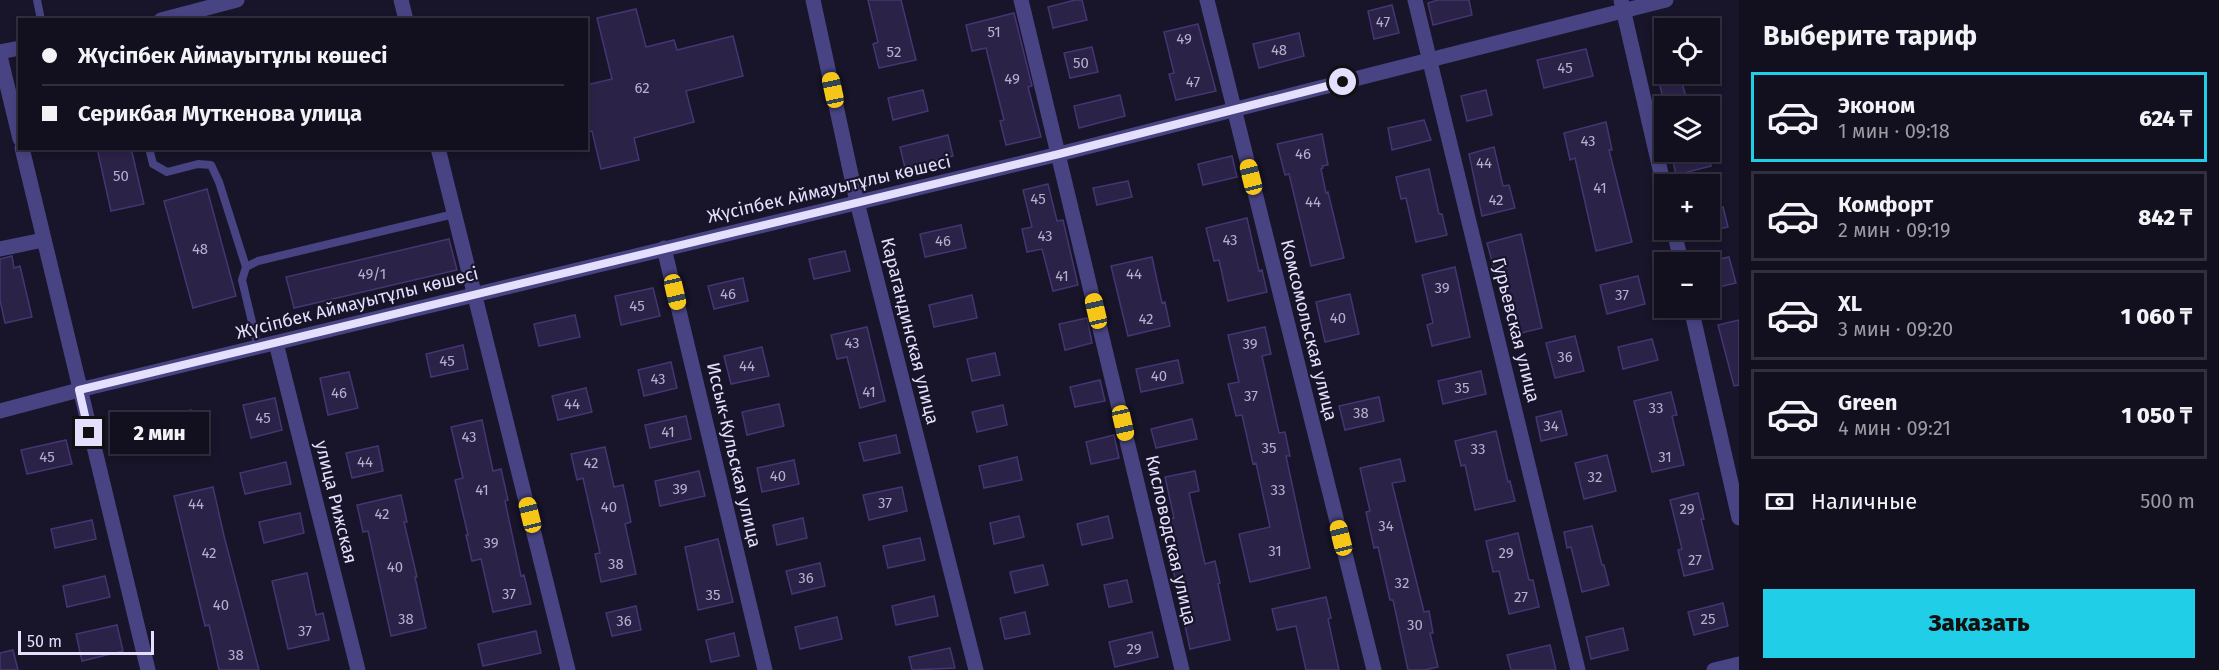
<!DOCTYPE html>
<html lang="ru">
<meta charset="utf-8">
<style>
:root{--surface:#120f1f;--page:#1f1d2c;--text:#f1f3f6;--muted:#9c9ca4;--line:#312f3d;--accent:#20cee7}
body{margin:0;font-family:"Fira Sans",sans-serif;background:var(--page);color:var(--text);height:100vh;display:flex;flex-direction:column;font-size:22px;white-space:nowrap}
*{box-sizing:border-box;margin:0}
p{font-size:20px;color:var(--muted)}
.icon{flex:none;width:33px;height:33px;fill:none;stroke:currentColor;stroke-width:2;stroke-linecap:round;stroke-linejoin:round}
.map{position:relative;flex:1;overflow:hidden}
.panel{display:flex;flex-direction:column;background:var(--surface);width:480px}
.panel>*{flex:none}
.hud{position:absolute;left:18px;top:18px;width:570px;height:132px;border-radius:0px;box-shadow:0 3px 9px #0003,0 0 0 2px var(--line);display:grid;align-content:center;height:132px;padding:0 24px;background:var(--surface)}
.tools{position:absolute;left:1654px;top:18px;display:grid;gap:12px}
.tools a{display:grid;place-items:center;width:66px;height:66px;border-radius:0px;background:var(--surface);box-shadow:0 3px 9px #0003,0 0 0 2px var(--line);font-size:30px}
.scale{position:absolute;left:18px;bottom:15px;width:136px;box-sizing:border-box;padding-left:6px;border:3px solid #e3dffc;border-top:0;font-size:16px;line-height:21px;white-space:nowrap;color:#e3dffc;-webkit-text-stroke:4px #181429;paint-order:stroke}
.end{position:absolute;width:27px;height:27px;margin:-14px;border:8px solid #e3dffc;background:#111;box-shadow:0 0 0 3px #111}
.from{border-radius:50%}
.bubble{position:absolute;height:42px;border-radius:0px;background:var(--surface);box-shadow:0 3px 9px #0003,0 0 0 2px var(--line);font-size:20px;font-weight:800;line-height:42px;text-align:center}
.car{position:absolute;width:18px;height:36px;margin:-18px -9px;border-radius:8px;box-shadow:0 0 4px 2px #0007;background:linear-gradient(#f5c518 24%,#345 0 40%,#f5c518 0 76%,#345 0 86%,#f5c518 0)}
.hud b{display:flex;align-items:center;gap:21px;height:57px;font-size:22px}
.hud b+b{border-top:2px solid var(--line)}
.hud i{width:15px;height:15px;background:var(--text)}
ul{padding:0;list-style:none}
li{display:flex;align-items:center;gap:18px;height:90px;margin:0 12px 9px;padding:0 12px;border:3px solid var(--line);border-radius:0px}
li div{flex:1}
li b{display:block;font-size:22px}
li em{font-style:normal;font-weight:800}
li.on{border-color:var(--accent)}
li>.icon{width:54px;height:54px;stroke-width:1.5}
h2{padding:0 24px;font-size:27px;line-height:72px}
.pay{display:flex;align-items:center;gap:15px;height:66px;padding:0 24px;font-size:22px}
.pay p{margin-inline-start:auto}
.primary-button{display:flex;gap:12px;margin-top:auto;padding:12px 24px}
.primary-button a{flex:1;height:69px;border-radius:0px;background:var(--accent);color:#111;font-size:24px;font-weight:800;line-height:69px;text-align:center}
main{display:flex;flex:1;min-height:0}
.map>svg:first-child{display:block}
.building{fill:#2b2248;stroke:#443672;stroke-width:1.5}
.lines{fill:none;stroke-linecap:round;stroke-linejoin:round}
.service{stroke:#484483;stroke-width:8}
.minor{stroke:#484483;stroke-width:15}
.tertiary{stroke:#484483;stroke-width:15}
.route{stroke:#e3dffc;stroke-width:8}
.labels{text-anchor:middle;stroke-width:4.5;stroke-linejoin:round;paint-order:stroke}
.number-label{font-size:15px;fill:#b5b0cf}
.street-label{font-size:18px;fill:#e3dffc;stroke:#181429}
</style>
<main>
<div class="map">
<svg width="1739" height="670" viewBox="0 0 1739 670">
<rect width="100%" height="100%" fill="#181429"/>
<path class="building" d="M868,0H901L916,60L879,68L873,44L878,42Z
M1075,0H1082L1087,20L1053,28L1048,7Z
M1438,0H1469L1472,15L1433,25L1428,3Z
M1392,5L1399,33L1374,39L1368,11Z
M636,9L646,47L674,40L677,50L733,36L743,76L686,91L694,122L634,138L639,160L601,169L592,131L586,132V85L612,79L597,18Z
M1014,13L1032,86L1028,87L1041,137L1006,145L1000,121L1004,120L986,48L972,51L966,25Z
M1198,24L1216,91L1176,100L1169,74L1174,73L1164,32Z
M1299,33L1304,56L1259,68L1253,44Z
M1092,47L1098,72L1070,78L1064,53Z
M1586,49L1593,76L1544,88L1537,60Z
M1657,74H1680L1688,106H1665Z
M923,90L928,111L893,120L888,98Z
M1486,90L1492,115L1467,121L1461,96Z
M1120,95L1125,116L1079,128L1074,106Z
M1424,120L1431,140L1392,150L1388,128Z
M1606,122L1612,150H1609L1632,242L1596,251L1575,158L1570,160L1564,133Z
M1322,134L1328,165L1322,166L1323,168L1321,169L1326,193L1328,192L1344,258L1311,266L1289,174L1285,175L1277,144Z
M948,135L953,156L905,168L900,147Z
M1494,147L1503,186L1509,185L1515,208L1482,216L1469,154Z
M97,148H131L144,204L111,211Z
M1671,152H1707L1711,166L1676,175Z
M1232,156L1237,177L1203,185L1198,164Z
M1429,169L1439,214H1442L1447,235L1416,242L1406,198L1401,199L1396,177Z
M1128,181L1132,197L1097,205L1093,188Z
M1048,184L1057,221L1063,220L1078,285L1053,291L1042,249L1027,252L1022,229L1032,227L1023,190Z
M207,189L236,296L193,308L164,201Z
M1723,207L1728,227L1710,231V211Z
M1247,218L1259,271L1262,270L1267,292L1228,301L1219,260L1214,261L1206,228Z
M961,225L966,248L925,257L920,234Z
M1521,234L1542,328L1513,335L1499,280H1497L1487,243Z
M449,239L457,270L294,308L286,277Z
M845,251L850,271L814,279L809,259Z
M12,256L14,268L20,266L32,317L5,323L0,300V259Z
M1152,257L1162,303L1165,302L1170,326L1128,336L1111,266Z
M1729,257L1736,283L1710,289V261Z
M1455,267L1470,337L1432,346L1427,325L1433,323L1422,275Z
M1638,276L1645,304L1607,314L1600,285Z
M743,278L748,301L714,309L708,286Z
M653,288L660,316L621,325L615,296Z
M1350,294L1359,334L1325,342L1316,302Z
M972,295L977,318L934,327L929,305Z
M575,315L580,337L539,346L534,324Z
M1087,318L1092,343L1065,350L1059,324Z
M1739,320V385L1734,386L1718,325Z
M867,327L885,401L860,408L847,357L837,359L831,335Z
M1265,327L1271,354L1262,356L1279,433L1285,432L1290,456H1286L1310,568L1250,582L1239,534L1270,527L1256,463L1253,464L1242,415L1236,416L1228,384L1239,382L1228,335Z
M1575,336L1584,371L1555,378L1546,343Z
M1652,339L1658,360L1623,369L1618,347Z
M463,345L468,369L431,377L426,354Z
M762,347L769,376L731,384L724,356Z
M995,353L1000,375L972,381L967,359Z
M1178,360L1183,383L1141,392L1136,369Z
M671,362L677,388L644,396L638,370Z
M1481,371L1486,394L1443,404L1438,381Z
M349,372L358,408L328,415L320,378Z
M1100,380L1105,401L1075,407L1070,387Z
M586,388L592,412L558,420L552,396Z
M1671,392L1677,415L1672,416L1684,465L1652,472L1634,401Z
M1379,397L1384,421L1345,430L1339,406Z
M275,398L282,430L251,438L243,405Z
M779,404L784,426L747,435L742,412Z
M1003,405L1007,425L977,432L972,412Z
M191,410L197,437L153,447L147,420Z
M1561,411L1567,435L1541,441L1536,417Z
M686,416L691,439L650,448L645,425Z
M1192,419L1197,439L1156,448L1151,429Z
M482,420L493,471L501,469L508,500L505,501L521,576L524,575L531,604L493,612L481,559L472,561L466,535H468L455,480L463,478L451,427Z
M1496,431L1508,482L1510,481L1515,501L1475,510L1465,465L1461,466L1455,441Z
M896,435L900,453L864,461L859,443Z
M1114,435L1119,458L1091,464L1086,442Z
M66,440L72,464L27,474L21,450Z
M378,446L383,471L352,478L346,453Z
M605,447L614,487L623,485L631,522L625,524L636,574L601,582L595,554L600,553L583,478L577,480L571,454Z
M1607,455L1616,491L1584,499L1575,463Z
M1017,457L1022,480L984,488L979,466Z
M1400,459L1405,481L1392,483L1424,612L1429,611L1433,633H1430L1438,667L1425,670H1408L1393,600H1390L1378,547L1374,548L1366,512L1370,511L1360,468Z
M794,460L799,484L762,492L757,468Z
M286,462L291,484L245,494L240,473Z
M699,471L705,496L660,506L655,481Z
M1195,471L1199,491L1189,493L1205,564L1215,561L1220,583L1218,584L1230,640L1190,649L1163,521L1174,518L1165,477Z
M213,487L224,536L259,670H219L209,625L205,626L174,496Z
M902,487L907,511L869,520L863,495Z
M1698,493L1704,519H1701L1713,569L1684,576L1678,550L1682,549L1670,500Z
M401,495L407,522H404L417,577H415L426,628L391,636L368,531L363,532L357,505Z
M300,513L304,533L264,543L259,522Z
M1019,516L1024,537L994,544L990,523Z
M1108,516L1113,538L1082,545L1077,524Z
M803,518L807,538L777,545L773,525Z
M92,520L96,539L55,548L51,529Z
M1592,526L1602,565H1604L1609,585L1582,592L1571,547L1567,548L1564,532Z
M1518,533L1529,580H1533L1539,607L1509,614L1499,571L1493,572L1486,541Z
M920,538L925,560L888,568L883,546Z
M718,539L733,602L698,610L685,547Z
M820,563L825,586L792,594L786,571Z
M1043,565L1048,585L1015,593L1010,572Z
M307,573L316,615L323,613L329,640L288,649L272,581Z
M105,576L110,597L67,607L63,586Z
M1127,580L1132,602L1109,607L1104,585Z
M934,596L938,616L896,625L892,606Z
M1326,597L1331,618L1328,619L1339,670H1306L1296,626L1277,630L1272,609Z
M1723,603L1728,626L1694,635L1688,612Z
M636,606L641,630L612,636L606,613Z
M1025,612L1030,634L1005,639L1000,618Z
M837,617L842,639L800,649L795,627Z
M117,625L123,651L82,661L76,634Z
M1623,628L1628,650L1591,659L1586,637Z
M536,631L541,653L483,666L478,644Z
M1152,632L1158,657L1115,667L1109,642Z
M734,633L739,656L711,662L706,640Z
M1550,645L1556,670H1511L1507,655Z
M950,648L955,668L912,670L909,657Z
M13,650L18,670H0V653Z"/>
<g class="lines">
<path class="service" d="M37,0L41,20
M149,148L153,164L167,172L198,164L211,165L219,182L246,267
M258,347L242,280L246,267L258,261L454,214"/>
<path class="minor" d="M401,0L406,20
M813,0L857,202L976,670
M1021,0L1182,670
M1207,0L1374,670
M1415,0L1578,670
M1621,0L1665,191
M161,20L237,0
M0,52L20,48
M0,56L20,139
M22,148L148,670
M438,148L568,670
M1674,230L1681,262
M664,248L765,670
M0,249L43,240
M1691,308L1739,518
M276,343L358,670"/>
<path class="tertiary" d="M0,411L79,390L1059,154L1666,0
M1714,670L1739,664"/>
</g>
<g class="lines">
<path class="route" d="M89,433L79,390L1059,154L1343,82"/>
</g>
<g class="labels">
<g class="number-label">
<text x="1383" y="27">47</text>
<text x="994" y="37">51</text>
<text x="1184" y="44">49</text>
<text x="1279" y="55">48</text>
<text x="894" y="57">52</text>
<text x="1081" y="68">50</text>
<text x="1565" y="73">45</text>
<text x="1012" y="84">49</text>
<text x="1193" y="87">47</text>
<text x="642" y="93">62</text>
<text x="1588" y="146">43</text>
<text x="1303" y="159">46</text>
<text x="1484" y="168">44</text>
<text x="121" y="181">50</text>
<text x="1600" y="193">41</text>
<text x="1038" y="204">45</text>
<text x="1496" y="205">42</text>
<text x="1313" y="207">44</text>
<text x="1045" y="241">43</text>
<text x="1230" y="245">43</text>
<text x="943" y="246">46</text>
<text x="200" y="254">48</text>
<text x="372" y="279">49/1</text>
<text x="1134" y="279">44</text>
<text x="1062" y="281">41</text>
<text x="1442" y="293">39</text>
<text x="728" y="299">46</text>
<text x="1622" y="300">37</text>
<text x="637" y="311">45</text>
<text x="1338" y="323">40</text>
<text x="1146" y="324">42</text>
<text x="852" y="348">43</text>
<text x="1250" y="349">39</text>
<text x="1565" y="362">36</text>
<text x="447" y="366">45</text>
<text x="747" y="371">44</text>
<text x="1159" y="381">40</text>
<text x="658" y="384">43</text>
<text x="1462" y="393">35</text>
<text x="869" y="397">41</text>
<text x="339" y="398">46</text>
<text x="1251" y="401">37</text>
<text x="572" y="409">44</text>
<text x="1656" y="413">33</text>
<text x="1361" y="418">38</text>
<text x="263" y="423">45</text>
<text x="1551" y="431">34</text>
<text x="668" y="437">41</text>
<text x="469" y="442">43</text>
<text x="1269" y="453">35</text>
<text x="1478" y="454">33</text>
<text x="47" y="462">45</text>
<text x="1665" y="462">31</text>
<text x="365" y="467">44</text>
<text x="591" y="468">42</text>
<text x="778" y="481">40</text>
<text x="1595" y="482">32</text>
<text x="680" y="494">39</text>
<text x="482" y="495">41</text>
<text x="1278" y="495">33</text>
<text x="885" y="508">37</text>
<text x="196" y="509">44</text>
<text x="609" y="512">40</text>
<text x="1687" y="514">29</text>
<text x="382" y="519">42</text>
<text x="1386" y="531">34</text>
<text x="491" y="548">39</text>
<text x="1275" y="556">31</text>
<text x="209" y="558">42</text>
<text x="1506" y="558">29</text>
<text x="1695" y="565">27</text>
<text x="616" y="569">38</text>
<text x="395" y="572">40</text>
<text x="806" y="583">36</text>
<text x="1402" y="588">32</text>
<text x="509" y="599">37</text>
<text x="713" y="600">35</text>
<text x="1521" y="602">27</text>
<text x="221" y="610">40</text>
<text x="406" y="624">38</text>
<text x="1708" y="624">25</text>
<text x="624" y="626">36</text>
<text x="1415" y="630">30</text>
<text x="305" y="636">37</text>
<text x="1134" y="654">29</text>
<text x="236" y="660">38</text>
</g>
<g class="street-label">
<text transform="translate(829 189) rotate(-13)" y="6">Жүсіпбек Аймауытұлы көшесі</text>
<text transform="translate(357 303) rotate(-14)" y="6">Жүсіпбек Аймауытұлы көшесі</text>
<text transform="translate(1309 330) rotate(76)" y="6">Комсомольская улица</text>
<text transform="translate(1516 330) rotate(76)" y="6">Гурьевская улица</text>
<text transform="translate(910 331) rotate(76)" y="6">Карагандинская улица</text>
<text transform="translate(734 455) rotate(77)" y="6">Иссык-Кульская улица</text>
<text transform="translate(336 502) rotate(76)" y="6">улица Рижская</text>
<text transform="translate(1171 540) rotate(77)" y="6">Кисловодская улица</text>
</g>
</g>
</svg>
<div class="tools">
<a><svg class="icon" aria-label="locate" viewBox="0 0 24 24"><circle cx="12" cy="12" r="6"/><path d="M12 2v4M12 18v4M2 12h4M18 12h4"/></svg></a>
<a><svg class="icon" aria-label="layers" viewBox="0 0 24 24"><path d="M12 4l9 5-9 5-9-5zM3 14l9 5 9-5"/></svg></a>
<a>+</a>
<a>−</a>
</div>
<div class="scale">50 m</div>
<i class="end from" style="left:1343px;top:82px"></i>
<i class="end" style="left:89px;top:433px"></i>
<div class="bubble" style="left:110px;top:412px;width:99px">2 мин</div>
<i class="car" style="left:833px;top:90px;rotate:348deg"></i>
<i class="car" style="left:1251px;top:177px;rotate:346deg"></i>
<i class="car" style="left:675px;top:292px;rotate:167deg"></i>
<i class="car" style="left:1096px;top:311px;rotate:347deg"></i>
<i class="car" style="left:1123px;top:423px;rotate:167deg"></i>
<i class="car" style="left:530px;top:515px;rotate:346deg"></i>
<i class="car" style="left:1341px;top:538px;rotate:346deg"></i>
<div class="hud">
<b><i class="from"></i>Жүсіпбек Аймауытұлы көшесі</b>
<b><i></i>Серикбая Муткенова улица</b>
</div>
</div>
<section class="panel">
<h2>Выберите тариф</h2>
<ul>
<li class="on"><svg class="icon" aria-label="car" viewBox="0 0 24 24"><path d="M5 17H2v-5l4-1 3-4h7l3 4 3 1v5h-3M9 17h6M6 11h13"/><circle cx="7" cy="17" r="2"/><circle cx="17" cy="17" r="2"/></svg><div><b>Эконом</b><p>1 мин · 09:18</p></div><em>624 ₸</em></li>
<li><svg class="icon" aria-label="car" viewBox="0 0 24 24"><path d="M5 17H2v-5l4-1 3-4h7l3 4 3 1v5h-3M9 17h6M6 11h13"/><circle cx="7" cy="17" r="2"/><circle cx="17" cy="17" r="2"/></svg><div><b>Комфорт</b><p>2 мин · 09:19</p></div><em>842 ₸</em></li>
<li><svg class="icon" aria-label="car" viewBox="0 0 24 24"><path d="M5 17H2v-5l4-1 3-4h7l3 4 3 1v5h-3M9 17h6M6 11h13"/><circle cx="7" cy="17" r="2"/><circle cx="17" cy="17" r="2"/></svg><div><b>XL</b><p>3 мин · 09:20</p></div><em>1 060 ₸</em></li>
<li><svg class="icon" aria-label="car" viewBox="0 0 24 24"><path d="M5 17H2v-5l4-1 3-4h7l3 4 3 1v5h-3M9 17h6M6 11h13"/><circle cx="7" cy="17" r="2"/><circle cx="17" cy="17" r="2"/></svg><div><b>Green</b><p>4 мин · 09:21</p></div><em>1 050 ₸</em></li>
</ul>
<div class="pay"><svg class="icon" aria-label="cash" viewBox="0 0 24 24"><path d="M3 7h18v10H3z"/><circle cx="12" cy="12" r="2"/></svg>Наличные<p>500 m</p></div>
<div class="primary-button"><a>Заказать</a></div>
</section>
</main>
